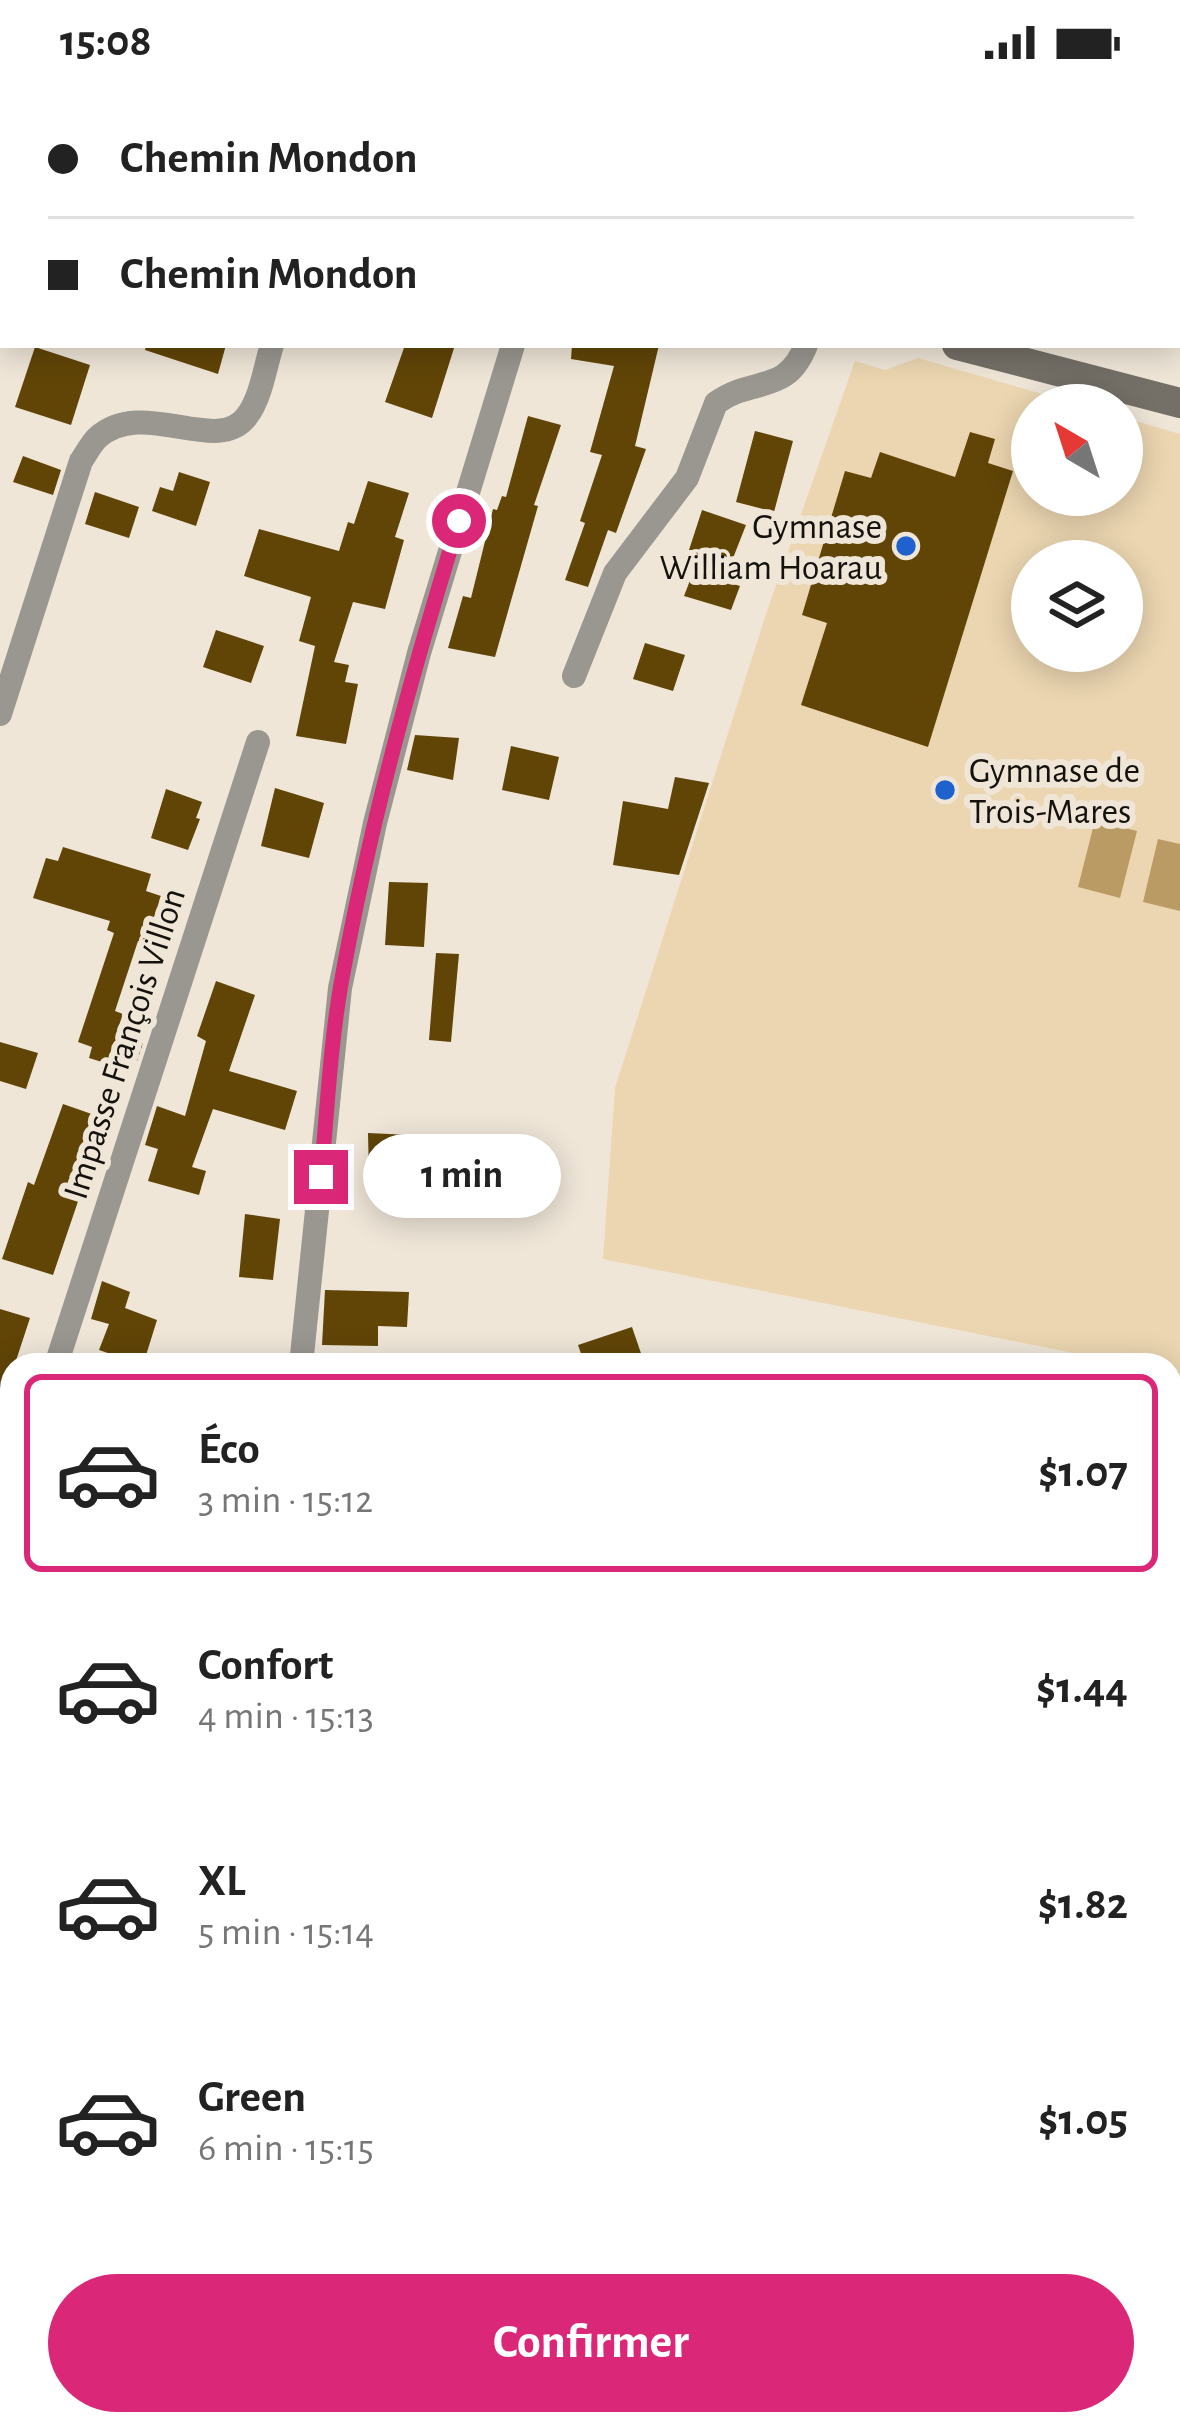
<!DOCTYPE html>
<html lang="fr">
<meta charset="utf-8">
<style>
:root{--surface:#fff;--page:#f6f6f6;--text:#222;--muted:#767676;--line:#e0e0e0;--accent:#db2777}
body{margin:0;font-family:"Alegreya Sans",sans-serif;background:var(--page);color:var(--text);height:100vh;display:flex;flex-direction:column;font-size:45px;white-space:nowrap}
*{box-sizing:border-box;margin:0}
p{font-size:39px;color:var(--muted)}
.icon{flex:none;width:66px;height:66px;fill:none;stroke:currentColor;stroke-width:2;stroke-linecap:round;stroke-linejoin:round}
.map{position:relative;flex:1;overflow:hidden}
.panel{position:absolute;left:0px;top:1269px;width:1182px;height:1083px;display:flex;flex-direction:column;background:var(--surface);border-radius:36px 36px 0 0;box-shadow:0 6px 30px #0003}
.panel>*{flex:none}
.top-card{position:absolute;left:0px;top:0px;width:1182px;height:264px;box-shadow:0 6px 30px #0003;display:grid;align-content:center;height:264px;padding:0 48px;background:var(--surface)}
.needle{width:78px;rotate:321deg}
.fabs{position:absolute;left:1011px;top:300px;display:grid;gap:24px}
.fabs a{display:grid;place-items:center;width:132px;height:132px;border-radius:50%;background:var(--surface);box-shadow:0 6px 30px #0003;font-size:60px}
.end{position:absolute;width:54px;height:54px;margin:-27px;border:15px solid #db2777;background:#fff;box-shadow:0 0 0 6px #fff}
.from{border-radius:50%}
.bubble{position:absolute;height:84px;border-radius:42px;background:var(--surface);box-shadow:0 6px 30px #0003;font-size:39px;font-weight:700;line-height:84px;text-align:center}
.top-card b{display:flex;align-items:center;gap:42px;height:114px;font-size:45px}
.top-card b+b{border-top:3px solid var(--line)}
.top-card i{width:30px;height:30px;background:var(--text)}
ul{padding:21px 0 0;list-style:none}
li{display:flex;align-items:center;gap:36px;height:198px;margin:0 24px 18px;padding:0 24px;border:6px solid transparent;border-radius:18px}
li div{flex:1}
li b{display:block;font-size:45px}
li em{font-style:normal;font-weight:700}
li.current{border-color:var(--accent)}
li>.icon{width:108px;height:108px;stroke-width:1.5}
.cta{display:flex;gap:24px;margin-top:auto;padding:24px 48px}
.cta a{flex:1;height:138px;border-radius:72px;background:var(--accent);color:#fff;font-size:48px;font-weight:700;line-height:138px;text-align:center}
.status{display:flex;justify-content:space-between;align-items:center;height:84px;padding:0 60px;background:var(--surface);direction:ltr}
.status svg{height:33px;fill:currentColor}
.map>svg:first-child{display:block}
.green{fill:#ecd6b1;fill-rule:evenodd}
.water{fill:#bb9b64}
.building{fill:#614507}
.lines{fill:none;stroke-linecap:round;stroke-linejoin:round}
.minor{stroke:#9a9690;stroke-width:24}
.secondary{stroke:#746f67;stroke-width:30}
.route{stroke:#db2777;stroke-width:15}
.poi-dot{fill:#1f61cd;stroke:#efe6d8;stroke-width:4.5}
.labels{text-anchor:middle;stroke-width:12;stroke-linejoin:round;paint-order:stroke}
.poi-label{font-size:36px;fill:#15120d;stroke:#efe6d8;text-anchor:end}
.street-label{font-size:36px;fill:#15120d;stroke:#efe6d8}
</style>
<div class="status"><b>15:08</b><svg viewBox="0 0 49 12"><path d="M0 12V9h3v3zM5 12V6h3v6zM10 12V3h3v9zM15 12V0h3v12zM26 1h20v11H26zM47 4h2v5h-2z"/></svg></div>
<div class="map">
<svg width="1180" height="2350" viewBox="0 0 1180 2350">
<rect width="100%" height="100%" fill="#efe6d8"/>
<path class="green" d="M918,274L1080,321H1032V411H1122V333L1180,350V1290L1170,1288V1281H1133L603,1175L615,1004L767,527L855,277L885,286ZM1032,477H1122V567H1032Z"/>
<path class="water" d="M1095,736L1137,747L1120,814L1078,803Z
M1158,755L1180,760V827L1143,818Z"/>
<path class="building" d="M146,261H226L218,290L145,266Z
M405,261H455L432,334L385,318Z
M572,261H659L635,362L646,365L616,449L608,446L588,503L565,496L585,439L580,437L602,371L590,368L614,282L571,275Z
M35,263L90,281L71,341L15,323Z
M528,332L561,341L534,421L538,422L495,573L448,564L463,512L471,514L493,425L497,426L502,412L506,413Z
M755,347L793,357L774,428L736,418Z
M970,348L995,355L988,379L1013,387L928,663L801,621L827,539L802,531L845,387L871,394L880,368L955,393Z
M23,372L61,386L53,411L13,398Z
M179,388L210,398L196,442L152,427L160,403L173,407Z
M368,397L409,409L395,453L404,456L385,525L353,518L334,578L349,581L345,598L358,600L346,660L296,652L315,562L299,557L311,513L244,492L259,445L339,467L348,438L354,440Z
M95,408L139,423L129,454L85,440Z
M702,426L746,441L724,497L740,502L731,526L684,512L699,473L688,469Z
M216,546L264,562L251,599L203,583Z
M645,559L685,571L673,607L633,595Z
M415,651L459,654L453,696L407,686Z
M511,662L559,673L549,716L502,706Z
M675,693L709,699L679,791L613,781L623,717L668,725Z
M275,704L324,719L309,774L261,762Z
M166,705L202,718L196,734L200,735L188,766L151,754Z
M63,763L151,790L146,807L161,812L145,860L138,857L115,927L123,930L117,947L143,959L137,977L122,972L118,983L89,974L92,963L78,958L114,849L107,846L110,837L33,814L46,774L58,777Z
M389,798L428,799L424,863L385,861Z
M436,869L459,870L451,958L429,956Z
M216,897L255,911L229,987L297,1007L285,1046L213,1025L192,1083L206,1087L199,1111L148,1097L158,1065L145,1061L157,1022L185,1032L206,957L197,952Z
M0,958L38,969L26,1005L0,997Z
M63,1020L106,1035L53,1191L2,1175L28,1098L34,1101Z
M368,1049L432,1052L434,1090L369,1093Z
M245,1130L280,1135L273,1196L239,1193Z
M102,1197L130,1208L125,1224L157,1236L143,1281L99,1266L109,1240L91,1235Z
M325,1206L409,1208L407,1243L378,1242V1262L322,1261Z
M0,1225L30,1234L5,1310L0,1309Z
M632,1243L645,1281H585L578,1261Z"/>
<g class="lines">
<path class="minor" d="M574,592L615,489L687,394L716,319C753,292 786,312 806,261
M0,630L81,377C86,370 91,360 97,354C143,312 217,373 247,332C261,314 265,283 272,261
M56,1281L258,658
M301,1281L340,904L375,739L419,569L513,261
M0,1678L12,1446
M0,2283L12,2289
M1170,2321L1180,2328
M117,2340L138,2350
M477,2340L534,2350
M217,2350L246,2340"/>
<path class="secondary" d="M198,0L203,3
M957,261L1180,319"/>
</g>
<g class="lines">
<path class="route" d="M321,1093C327,1029 330,963 341,900C369,743 412,589 459,437"/>
</g>
<g class="poi-dot">
<circle cx="906" cy="462" r="12"/>
<circle cx="945" cy="706" r="12"/>
</g>
<g class="labels">
<g class="poi-label">
<text x="882" y="454">Gymnase<tspan x="882" dy="41">William Hoarau</tspan></text>
<text x="969" y="698" text-anchor="start">Gymnase de<tspan x="969" dy="41">Trois-Mares</tspan></text>
</g>
<g class="street-label">
<text transform="translate(123 959) rotate(-72)" y="13">Impasse François Villon</text>
</g>
</g>
</svg>
<div class="fabs">
<a><svg class="needle" viewBox="-14 -14 28 28"><path d="M0-13l5 13h-10z" fill="#e53935"/><path d="M0 13l5-13h-10z" fill="#767676"/></svg></a>
<a><svg class="icon" aria-label="layers" viewBox="0 0 24 24"><path d="M12 4l9 5-9 5-9-5zM3 14l9 5 9-5"/></svg></a>
</div>
<i class="end from" style="left:459px;top:437px"></i>
<i class="end" style="left:321px;top:1093px"></i>
<div class="bubble" style="left:363px;top:1050px;width:198px">1 min</div>
<div class="top-card">
<b><i class="from"></i>Chemin Mondon</b>
<b><i></i>Chemin Mondon</b>
</div>
<section class="panel">
<ul>
<li class="current"><svg class="icon" aria-label="car" viewBox="0 0 24 24"><path d="M5 17H2v-5l4-1 3-4h7l3 4 3 1v5h-3M9 17h6M6 11h13"/><circle cx="7" cy="17" r="2"/><circle cx="17" cy="17" r="2"/></svg><div><b>Éco</b><p>3 min · 15:12</p></div><em>$1.07</em></li>
<li><svg class="icon" aria-label="car" viewBox="0 0 24 24"><path d="M5 17H2v-5l4-1 3-4h7l3 4 3 1v5h-3M9 17h6M6 11h13"/><circle cx="7" cy="17" r="2"/><circle cx="17" cy="17" r="2"/></svg><div><b>Confort</b><p>4 min · 15:13</p></div><em>$1.44</em></li>
<li><svg class="icon" aria-label="car" viewBox="0 0 24 24"><path d="M5 17H2v-5l4-1 3-4h7l3 4 3 1v5h-3M9 17h6M6 11h13"/><circle cx="7" cy="17" r="2"/><circle cx="17" cy="17" r="2"/></svg><div><b>XL</b><p>5 min · 15:14</p></div><em>$1.82</em></li>
<li><svg class="icon" aria-label="car" viewBox="0 0 24 24"><path d="M5 17H2v-5l4-1 3-4h7l3 4 3 1v5h-3M9 17h6M6 11h13"/><circle cx="7" cy="17" r="2"/><circle cx="17" cy="17" r="2"/></svg><div><b>Green</b><p>6 min · 15:15</p></div><em>$1.05</em></li>
</ul>
<div class="cta"><a>Confirmer</a></div>
</section>
</div>
